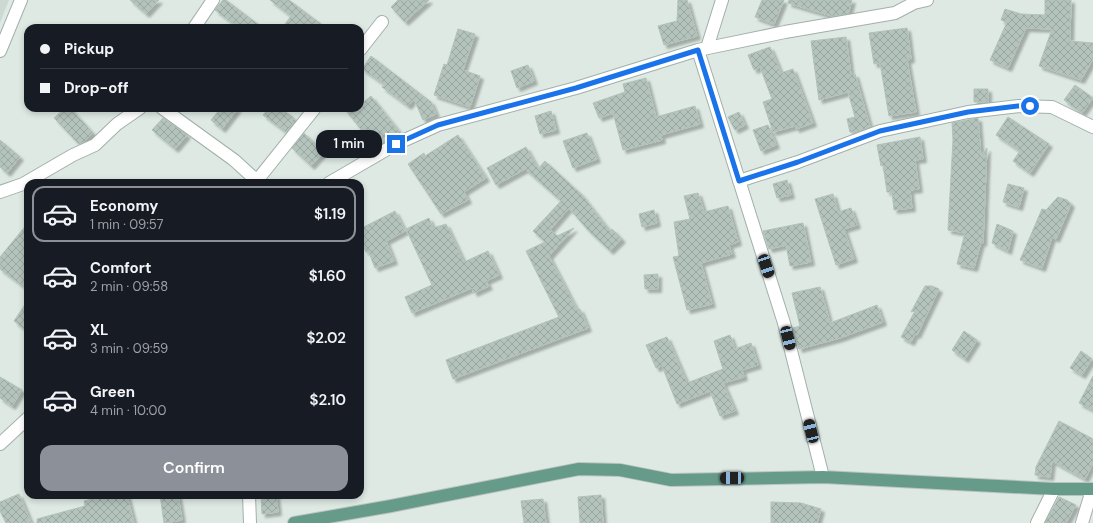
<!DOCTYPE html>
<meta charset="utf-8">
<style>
:root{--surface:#171b24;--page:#242831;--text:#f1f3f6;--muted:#9ea1a6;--line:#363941;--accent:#8c9099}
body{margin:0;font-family:"DM Sans",sans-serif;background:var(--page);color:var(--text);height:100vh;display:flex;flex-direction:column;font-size:15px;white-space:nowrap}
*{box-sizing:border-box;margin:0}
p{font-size:13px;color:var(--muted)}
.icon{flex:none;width:22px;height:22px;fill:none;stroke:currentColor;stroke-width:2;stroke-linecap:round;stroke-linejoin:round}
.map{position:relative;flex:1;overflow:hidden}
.side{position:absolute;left:24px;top:179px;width:340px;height:320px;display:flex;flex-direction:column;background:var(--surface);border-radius:12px;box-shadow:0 2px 6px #0003}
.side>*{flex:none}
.top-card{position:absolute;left:24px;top:24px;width:340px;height:88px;border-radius:12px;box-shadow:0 2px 6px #0003;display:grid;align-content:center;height:88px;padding:0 16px;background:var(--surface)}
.end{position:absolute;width:18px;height:18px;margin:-9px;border:5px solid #1a73e8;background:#fff;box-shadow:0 0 0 2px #fff}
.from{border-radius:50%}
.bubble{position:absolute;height:28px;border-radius:12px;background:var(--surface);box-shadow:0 2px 6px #0003;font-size:13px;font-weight:600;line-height:28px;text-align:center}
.car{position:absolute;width:12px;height:24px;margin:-12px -6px;border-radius:5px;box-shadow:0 0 3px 1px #0007;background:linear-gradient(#222 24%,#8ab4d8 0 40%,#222 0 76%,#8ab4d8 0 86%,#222 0)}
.top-card b{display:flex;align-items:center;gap:14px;height:38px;font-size:15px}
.top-card b+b{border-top:1px solid var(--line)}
.top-card i{width:10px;height:10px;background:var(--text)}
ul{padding:7px 0 0;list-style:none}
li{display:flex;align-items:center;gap:12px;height:56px;margin:0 8px 6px;padding:0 8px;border:2px solid transparent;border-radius:12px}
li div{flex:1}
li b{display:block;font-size:15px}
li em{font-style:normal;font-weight:600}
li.on{border-color:var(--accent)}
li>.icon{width:36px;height:36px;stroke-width:1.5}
.cta{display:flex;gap:8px;margin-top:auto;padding:8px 16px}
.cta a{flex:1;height:46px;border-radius:12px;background:var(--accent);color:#fff;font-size:16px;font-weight:600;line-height:46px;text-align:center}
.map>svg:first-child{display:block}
.built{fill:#cdd8d2}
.building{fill:url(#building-cross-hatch);stroke:#b1c2ba;filter:url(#shadow)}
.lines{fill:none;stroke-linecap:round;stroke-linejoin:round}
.minor-casing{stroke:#a2b0aa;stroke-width:14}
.major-casing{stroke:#bcc3c1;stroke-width:14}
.minor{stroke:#fff;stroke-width:12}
.major{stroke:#669b8a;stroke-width:12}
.route{stroke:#1a73e8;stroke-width:5}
</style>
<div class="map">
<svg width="1093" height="523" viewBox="0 0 1093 523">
<defs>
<pattern id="building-cross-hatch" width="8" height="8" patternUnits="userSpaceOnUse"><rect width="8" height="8" fill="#b4c3bc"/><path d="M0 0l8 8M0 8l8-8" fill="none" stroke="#9aa8a2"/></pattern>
<filter id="shadow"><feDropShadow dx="3.5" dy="3.5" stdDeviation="1" flood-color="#0004"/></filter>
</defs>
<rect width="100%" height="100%" fill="#dee9e3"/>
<path class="built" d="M0,0H9L0,23Z"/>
<path class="building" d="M130,0H159L146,14Z
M223,0H226L263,28H239L215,10Z
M270,0H289L321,24L318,28H308L305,26L303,28H282L291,16Z
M398,0H429L405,22L391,7Z
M678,0H687L697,36L664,45L658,26L677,21Z
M762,0H784L774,24L755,17Z
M789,0H852L848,14L832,16L788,3Z
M1045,0H1071L1070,41L1093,43V59L1081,80L1039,66L1052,29L1026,28L1008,68L990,60L1007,22L1001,20L1005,9L1021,14L1045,15Z
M907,28L911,59L907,60L916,112L889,116L880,63L874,64L869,33Z
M458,29L475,34L463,70L480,76L470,107L434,95L444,64L447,65Z
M846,37L851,75L855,74L870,127L856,132H850L847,119L855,117L848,92L819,100L811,41Z
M770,47L781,73L793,69L813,123L796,129L795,126L773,132L763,102L772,99L760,67L754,70L748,55Z
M371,56L431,102L436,114L423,120L414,99L408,106L382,87L385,85L362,69Z
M528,65L534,81L517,88L511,71Z
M646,78L656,117L695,106L700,124L661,135L662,140L623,150L613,113L599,118L593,103L625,92L623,84Z
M1075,85L1093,98L1082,113L1064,100Z
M974,89H988V102H974Z
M371,96L399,131L375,147L344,108H360V105Z
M65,108H70L93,133L84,142L79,144L54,118Z
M221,108H238L222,129L211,120Z
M269,108H280L294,118L292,121L293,123L286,132L263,115Z
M551,111L556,130L540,134L535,116Z
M739,112L745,125L735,130L728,117Z
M1008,117L1049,144L1030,173L1013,161L1020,151L996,135Z
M163,118L187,135L175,149L152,130Z
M978,118L981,157L987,148L983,243L981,242L974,268L957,264L965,233L948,230L953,140L952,123Z
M768,125L776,145L761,151L753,130Z
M304,133L324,152L311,166L292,148Z
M587,133L597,159L573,168L563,141Z
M458,135L486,178L464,192L468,200L441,214L408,164L424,153L425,156Z
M920,137L923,159L915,160L919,189L910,190L912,208L894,210L892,192H887L883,165L881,166L877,145Z
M0,140L20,157L7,173L0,167Z
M526,147L538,169L545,161L582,195L610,231L612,229L622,239L610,251L588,230L569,208L550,230L557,236L574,228L549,256L577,310L580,309L588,328L453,379L446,360L559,317L526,251L545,242L533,231L561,201L525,169L496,185L487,168Z
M787,180L791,195L777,198L773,184Z
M1008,184L1024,188L1019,207L1003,202Z
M698,193L704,212L728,206L738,242L729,245L732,254L701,263L712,304L687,310L673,257L679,256L674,222L690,219L684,196Z
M833,194L838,212L851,208L857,225L844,229L854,259L836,265L815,199Z
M1058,197L1067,200L1071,204L1056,239L1052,237L1042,268L1020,260L1042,209L1046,210Z
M654,210L657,223L642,227L639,214Z
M395,211L405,231L386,241L394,261L375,268L368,250L366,252L360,240V229Z
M429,218L433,228L446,224L464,262L488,251L499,275L486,281L489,286L474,293L472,288L412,313L405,297L432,285L406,229Z
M28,223V290L0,269V257Z
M803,223L811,262L790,266L786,245L769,249L763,231Z
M997,224L1013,231L1008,251L992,243Z
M658,274V289H645L644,275Z
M925,286H932L939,289L917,335L915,334L911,342L901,337L915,311L911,312Z
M820,287L830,323L877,305L883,322L840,338L799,349L793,328L800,326L792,293Z
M28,300V332L14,321Z
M964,331L977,340L965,359L952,350Z
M730,335L735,349L751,343L758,365L742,370L744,377L723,383L735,411L720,416L710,391L677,404L662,366L656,368L646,345L667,337L687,383L723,369L714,341Z
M1081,351L1092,359L1082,375L1070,368Z
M1093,376V410L1079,403Z
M0,377L22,390L12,406L0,398Z
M1059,421L1093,439V463L1085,479L1052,461L1050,477L1035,475L1036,467Z
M19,494L31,523H6L0,511V502Z
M108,495H127L134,523H37V519L85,506L84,501Z
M160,495H178L182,520L164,523Z
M261,495H276L278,512L262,514Z
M601,495L603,523H580L578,497Z
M1059,497L1076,505L1066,523H1045Z
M543,499L546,523H524L521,501Z
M771,502L801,503L821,509L817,523H771Z"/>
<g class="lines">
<g class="minor-casing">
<path id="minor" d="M194,28L213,0
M707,48L722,0
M360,50L382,22
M698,50L784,323L823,477
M0,51L21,0
M162,108L234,160L256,180
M739,181L798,162L880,131L968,112L1019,106L1052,107L1093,127
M255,183L315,108
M329,183L396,144L438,125L576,88L698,50L785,32L895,13L914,3L927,0
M0,192L23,184L73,155L95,145L117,124L140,108
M0,444L28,418
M249,495L250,523
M1037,523L1054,489
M1082,523L1092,490"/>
</g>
<g class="major-casing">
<path id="major" d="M294,523L391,506L579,469L620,470L671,480L823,477L1054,489H1093"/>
</g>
<use href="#minor" class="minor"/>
<use href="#major" class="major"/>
</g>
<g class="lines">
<path class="route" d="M396,144L438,125L576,88L698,50L739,181L798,162L880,131L968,112L1018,106H1030"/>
</g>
</svg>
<i class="end from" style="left:1030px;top:106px"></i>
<i class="end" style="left:396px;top:144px"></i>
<div class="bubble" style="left:316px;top:130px;width:66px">1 min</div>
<i class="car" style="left:766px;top:266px;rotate:162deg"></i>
<i class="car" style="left:788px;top:338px;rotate:166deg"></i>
<i class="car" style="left:811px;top:431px;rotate:346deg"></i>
<i class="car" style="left:732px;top:478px;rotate:269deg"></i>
<div class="top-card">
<b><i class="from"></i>Pickup</b>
<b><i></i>Drop-off</b>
</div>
<section class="side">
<ul>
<li class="on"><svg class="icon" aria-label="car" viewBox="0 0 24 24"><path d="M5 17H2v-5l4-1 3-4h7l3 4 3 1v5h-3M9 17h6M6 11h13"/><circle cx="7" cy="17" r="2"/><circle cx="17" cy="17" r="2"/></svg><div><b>Economy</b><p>1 min · 09:57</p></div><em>$1.19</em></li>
<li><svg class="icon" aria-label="car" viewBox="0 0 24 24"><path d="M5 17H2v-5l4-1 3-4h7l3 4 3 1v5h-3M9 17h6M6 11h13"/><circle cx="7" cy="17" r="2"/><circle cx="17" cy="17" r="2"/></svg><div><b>Comfort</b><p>2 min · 09:58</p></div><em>$1.60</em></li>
<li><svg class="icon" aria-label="car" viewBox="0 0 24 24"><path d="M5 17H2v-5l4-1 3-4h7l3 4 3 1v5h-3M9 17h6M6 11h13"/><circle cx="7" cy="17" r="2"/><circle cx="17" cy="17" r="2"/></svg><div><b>XL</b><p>3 min · 09:59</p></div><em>$2.02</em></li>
<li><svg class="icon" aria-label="car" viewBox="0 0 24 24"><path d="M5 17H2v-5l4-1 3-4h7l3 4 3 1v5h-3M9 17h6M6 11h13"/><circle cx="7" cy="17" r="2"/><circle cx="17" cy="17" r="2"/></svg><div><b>Green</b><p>4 min · 10:00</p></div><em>$2.10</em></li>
</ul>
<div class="cta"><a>Confirm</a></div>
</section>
</div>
